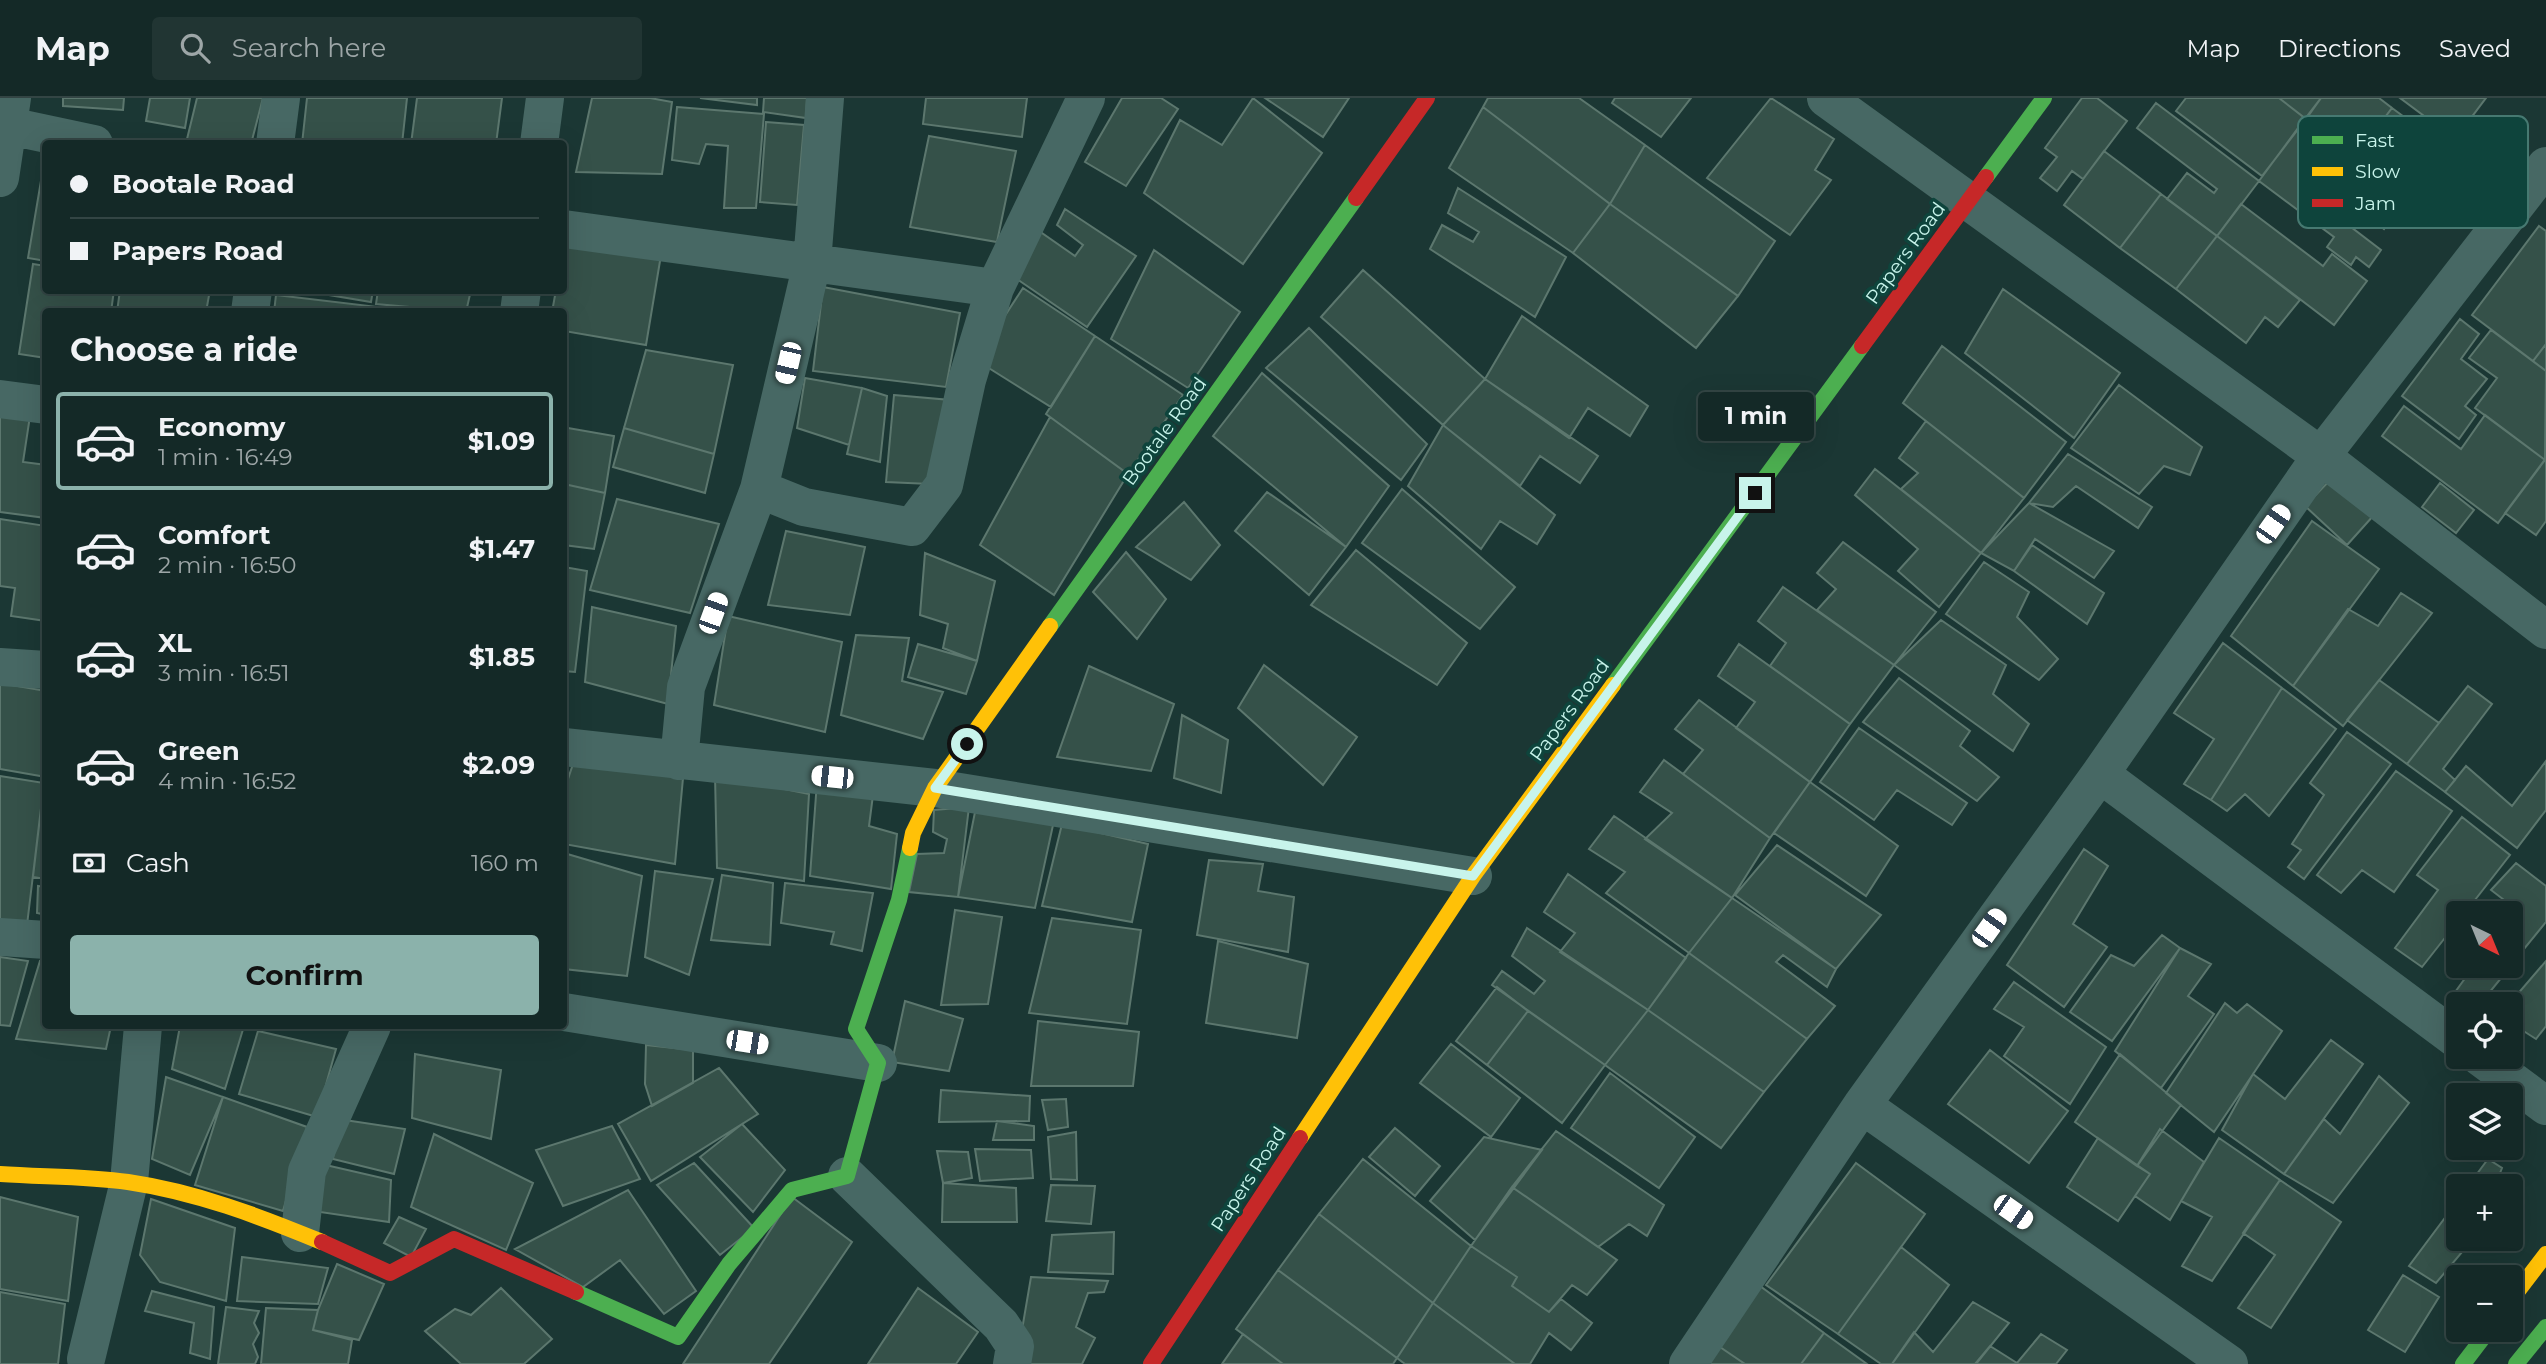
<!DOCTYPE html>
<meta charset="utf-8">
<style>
:root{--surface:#142927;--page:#213533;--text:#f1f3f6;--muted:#9da6a7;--line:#334544;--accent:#8bb2ab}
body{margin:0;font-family:Montserrat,sans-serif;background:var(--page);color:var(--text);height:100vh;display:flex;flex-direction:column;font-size:26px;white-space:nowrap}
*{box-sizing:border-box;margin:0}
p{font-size:23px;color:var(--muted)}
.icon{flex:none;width:38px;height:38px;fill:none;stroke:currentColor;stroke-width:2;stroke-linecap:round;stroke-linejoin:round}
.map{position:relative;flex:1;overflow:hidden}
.sheet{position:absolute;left:42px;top:210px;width:525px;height:721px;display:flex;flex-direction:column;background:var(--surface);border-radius:7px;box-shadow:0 7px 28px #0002,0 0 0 2px var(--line)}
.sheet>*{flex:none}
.guide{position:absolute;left:42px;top:42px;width:525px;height:154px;border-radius:7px;box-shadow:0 7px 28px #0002,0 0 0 2px var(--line);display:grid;align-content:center;height:154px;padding:0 28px;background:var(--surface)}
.needle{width:46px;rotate:137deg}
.fabs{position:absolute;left:2446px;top:803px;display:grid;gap:14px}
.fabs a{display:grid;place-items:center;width:77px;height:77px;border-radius:7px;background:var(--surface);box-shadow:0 7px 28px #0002,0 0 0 2px var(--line);font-size:35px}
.end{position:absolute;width:32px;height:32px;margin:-16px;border:9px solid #c8f4eb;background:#111;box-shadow:0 0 0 4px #111}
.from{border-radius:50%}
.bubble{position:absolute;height:49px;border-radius:7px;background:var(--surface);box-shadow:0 7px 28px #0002,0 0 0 2px var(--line);font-size:23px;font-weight:700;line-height:49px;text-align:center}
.car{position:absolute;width:21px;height:42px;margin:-21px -10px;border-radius:9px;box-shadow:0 0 5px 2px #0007;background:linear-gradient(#fff 24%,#345 0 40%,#fff 0 76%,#345 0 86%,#fff 0)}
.guide b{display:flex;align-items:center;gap:24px;height:66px;font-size:26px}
.guide b+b{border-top:2px solid var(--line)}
.guide i{width:18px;height:18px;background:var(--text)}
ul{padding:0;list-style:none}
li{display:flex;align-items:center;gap:21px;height:98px;margin:0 14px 10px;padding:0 14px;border:4px solid transparent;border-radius:7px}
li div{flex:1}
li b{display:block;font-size:26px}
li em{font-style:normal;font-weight:700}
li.current{border-color:var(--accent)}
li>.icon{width:63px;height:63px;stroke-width:1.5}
h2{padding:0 28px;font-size:32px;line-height:84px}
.pay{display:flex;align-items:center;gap:18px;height:77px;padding:0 28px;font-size:26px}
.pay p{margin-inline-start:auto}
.primary-button{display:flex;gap:14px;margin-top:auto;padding:14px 28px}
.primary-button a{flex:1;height:80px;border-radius:7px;background:var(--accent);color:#111;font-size:28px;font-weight:700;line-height:80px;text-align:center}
header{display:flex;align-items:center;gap:42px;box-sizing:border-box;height:98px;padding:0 35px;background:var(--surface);border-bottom:2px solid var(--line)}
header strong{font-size:33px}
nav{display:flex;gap:38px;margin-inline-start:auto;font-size:24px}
.search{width:490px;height:63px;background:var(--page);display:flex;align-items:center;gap:18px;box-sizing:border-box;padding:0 24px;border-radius:7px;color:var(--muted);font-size:26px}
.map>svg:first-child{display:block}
.building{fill:#355149;stroke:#5c776e;stroke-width:2}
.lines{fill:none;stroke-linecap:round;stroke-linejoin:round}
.street{stroke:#476864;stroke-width:38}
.fast{stroke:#4caf50;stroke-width:16}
.slow{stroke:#ffc107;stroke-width:16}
.jam{stroke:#c62828;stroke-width:16}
.route{stroke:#c8f4eb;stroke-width:9}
.labels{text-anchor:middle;stroke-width:7;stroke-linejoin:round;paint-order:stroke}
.street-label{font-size:19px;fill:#c8f4eb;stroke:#0e443c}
.key{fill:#0e443c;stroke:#467971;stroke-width:2}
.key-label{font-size:19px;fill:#c8f4eb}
</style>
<header>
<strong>Map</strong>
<div class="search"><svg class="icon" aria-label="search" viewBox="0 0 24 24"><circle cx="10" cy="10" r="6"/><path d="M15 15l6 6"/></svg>Search here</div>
<nav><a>Map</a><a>Directions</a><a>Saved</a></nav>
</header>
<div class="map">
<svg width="2546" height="1266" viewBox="0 0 2546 1266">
<rect width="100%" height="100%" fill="#1b3734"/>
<path class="building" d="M63,0H124L123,12L63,8Z
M150,0H190L185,30L146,23Z
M197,0H263L251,46H204L187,41Z
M307,0H407L402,46H302Z
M417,0H502L496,46H411Z
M592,0H650L672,4L662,76L576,74Z
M700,0H757V7Z
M764,0H807L806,20L763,14Z
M926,0H1027L1022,39L923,26Z
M1122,0H1161L1178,11L1126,88L1085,64Z
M1253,0L1322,55L1243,166L1144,95L1180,22L1222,47Z
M1265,0H1349L1323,39Z
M1488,0H1579L1645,47L1610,106L1483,9Z
M1615,0H1691L1661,39L1612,5Z
M1771,0L1834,41L1815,72L1831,82L1790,137L1707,80Z
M2082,0H2097L2127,23L2083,81L2072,73L2057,93L2040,80L2057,59L2045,50Z
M2186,0H2279L2306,21L2262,78L2176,13Z
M2279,0H2321L2306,21Z
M2321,0H2379L2392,10L2351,64L2301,26Z
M2400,0H2486L2455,41Z
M2156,5L2259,83L2217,138L2167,101L2187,75L2214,95L2217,91L2137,30Z
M677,9L764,16L756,110H724L728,48L706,46L699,66L672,62Z
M1483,9L1610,106L1573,155L1449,70Z
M2392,10L2442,47L2409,91L2402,85L2389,102L2347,70Z
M766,24L804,27L797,107L760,104Z
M2301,26L2351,64L2347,70L2389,102L2395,95L2406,102L2384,131L2363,114L2351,129L2381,152L2369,169L2356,159L2351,167L2327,149L2334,139L2259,83Z
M929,38L1016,53L997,144L910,129Z
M1645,47L1775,143L1738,198L1610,106Z
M2104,53L2161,96L2120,150L2064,107Z
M45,59H46V163L28,160Z
M1458,90L1566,159L1535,219L1430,151L1442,127L1473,144L1479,134L1448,115Z
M2161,96L2217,138L2176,191L2120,150Z
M1610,106L1738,198L1696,250L1573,155Z
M2241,106L2323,168L2332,156L2367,183L2334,227L2217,138Z
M1065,111L1136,158L1087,229L1014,179L1039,133L1075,158L1083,147L1057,127Z
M2539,128L2546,133V246L2533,263L2472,217Z
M2217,138L2300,202L2278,229L2265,219L2246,245L2176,191Z
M564,145L661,157L646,247L564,233V214H552L556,192H564Z
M1154,152L1240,214L1188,290L1111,241Z
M33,166L46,168V192H114L111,214H46V260L19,256Z
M1363,172L1485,281L1443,327L1321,219Z
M823,189L960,215L946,289L813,273Z
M1023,190L1095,238L1051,309L976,262Z
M2003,191L2120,275L2074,340L1965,255Z
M120,192H210L206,214H117Z
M299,192H373L371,204Z
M378,192H471L466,214L376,206Z
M276,197L378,209L377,214H274Z
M1522,218L1648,308L1630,338L1588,310L1569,340L1485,281Z
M2460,221L2479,236L2461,261L2487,281L2465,308L2476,317L2459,341L2402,298Z
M1309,230L1427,346L1401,382L1266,270Z
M2491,232L2546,273L2545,362L2475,310L2497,280L2469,260Z
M1095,238L1183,297L1128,376L1046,316Z
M2546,246V273L2533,263Z
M1942,248L2066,344L2024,400L1903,305Z
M646,252L733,267L714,356L624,330Z
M1262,275L1389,388L1346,449L1213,338Z
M805,280L862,290L849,347L797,330Z
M1485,281L1598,358L1580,385L1540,358L1520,388L1443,327Z
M2119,287L2202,349L2190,377L2164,368L2139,396L2071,350Z
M862,290L887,298L880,364L847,356Z
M894,297L950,302L930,386L886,384Z
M2404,308L2461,351L2485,317L2545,362L2498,425L2382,338Z
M0,314L30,318L23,364L46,367V420L0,414Z
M1050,319L1128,376L1054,497L980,447Z
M1926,323L2024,400L1981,455L1901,391L1918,375L1899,360Z
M1443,327L1555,417L1537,446L1500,423L1481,451L1408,388Z
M568,330L614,338L605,395L564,386V351Z
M624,330L714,356L705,395L613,369Z
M2068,356L2152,409L2138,430L2076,388L2053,409L2029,405Z
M2546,360V423L2536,437L2505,415Z
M1875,371L1981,455L1939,509L1898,473L1918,451L1855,397Z
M2333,379L2374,417L2347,447L2305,408Z
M2440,385L2474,412L2456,435L2422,409Z
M564,386L605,395L594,451L564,447Z
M1402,391L1515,489L1480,531L1362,445Z
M1267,394L1346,449L1309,497L1235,433Z
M617,401L719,426L690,515L590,492Z
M1184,404L1220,447L1191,482L1136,449Z
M2029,405L2114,453L2094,480L2035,441L2014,473L1981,455Z
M0,421L46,428V523L11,518L15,490L0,488Z
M2312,423L2379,471L2293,588L2231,538Z
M786,433L865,449L850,517L768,507Z
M1843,444L1936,514L1894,567L1817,512L1836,491L1817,475Z
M2032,447L2104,495L2087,526L2014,473Z
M1356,452L1467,545L1437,587L1311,507Z
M1126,454L1166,501L1137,541L1093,494Z
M925,455L995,483L977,563L943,550L948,526L920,517Z
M1984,464L2029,494L2017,519L2058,561L2039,582L1946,516Z
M564,469L587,473L575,574L564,573Z
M1783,489L1894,567L1850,626L1770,568L1786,545L1758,523Z
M2401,495L2432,515L2343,628L2293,588L2348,511L2378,528Z
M592,509L676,528L668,606L585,584Z
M728,518L842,544L825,634L714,607Z
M1941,522L2006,567L1993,596L2029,626L2013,653L1894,567Z
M856,537L909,540L902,583L943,594L923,641L841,617Z
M2223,545L2282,590L2211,702L2184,686L2214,641L2174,615Z
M918,546L977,563L966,596L908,579Z
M1739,546L1850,626L1810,684L1736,630L1755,604L1718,578Z
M1264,567L1357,639L1323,687L1238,610Z
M1089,568L1174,606L1151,673L1057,659Z
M1899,580L1970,633L1960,648L1999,679L1977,703L1863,624Z
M2379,582L2439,625L2407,666L2347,622Z
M0,585L46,593V679L0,671Z
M2468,588L2492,606L2443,671L2455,682L2445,694L2407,666Z
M2282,590L2336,631L2269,718L2245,696L2227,713L2211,702Z
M1699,602L1810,684L1770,740L1683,676L1703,652L1675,631Z
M1182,617L1228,642L1221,695L1174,680Z
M1859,630L1967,705L1952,727L1897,692L1874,722L1820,684Z
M2347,634L2391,666L2304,781L2288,769L2301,752L2292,746L2324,697L2310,685Z
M1664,662L1770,740L1732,800L1645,741L1672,715L1640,694Z
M574,663L683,680L675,766L564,746V693Z
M2546,663V712L2517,750L2445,694L2466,668L2512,708Z
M2396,673L2452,713L2394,794L2362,772L2341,795L2317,777Z
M715,677L809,696L804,783L717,770Z
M0,678L44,685L27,827L0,822Z
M817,684L873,697L869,728L897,736L891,791L810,778Z
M1810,684L1898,748L1866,798L1774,735Z
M44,685L46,686V781L33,779Z
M969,709L958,799L909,794L917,756L944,755L947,741L933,734L934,712Z
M975,714L1055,718L1035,810L958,799Z
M1614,718L1732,800L1689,855L1606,795L1625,774L1589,751Z
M2462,719L2510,757L2464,816H2459V822L2422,869L2395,850L2438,792L2417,777Z
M1062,726L1148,746L1132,824L1042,808Z
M1777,747L1881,817L1836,871L1735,797Z
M2084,751L2108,768L2073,826L2107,849L2064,909L2007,867Z
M564,755L642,778L627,878L564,871Z
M1209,762L1263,766L1258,793L1294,799L1288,854L1197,837Z
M2516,765L2546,788V824L2511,867V819L2517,812L2491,792Z
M655,773L713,781L689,877L645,859Z
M1568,776L1686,860L1648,912L1560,854L1575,835L1544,814Z
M722,777L773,785L770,847L711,842Z
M785,785L873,795L862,853L831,846L834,834L781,825Z
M38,788L46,789V817L37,815Z
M1732,800L1836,871L1827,889L1783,857L1776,864L1835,908L1807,941L1689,855Z
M955,812L1002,819L988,906L941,907Z
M1052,820L1141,832L1127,926L1029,915Z
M1527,830L1648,912L1605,967L1492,887L1502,873L1534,896L1545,883L1512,858Z
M2162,837L2180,850L2112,943L2070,914L2111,857L2134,868Z
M1218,843L1308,866L1297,940L1206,925Z
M2180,850L2211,866L2188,898L2214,916L2161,990L2115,953Z
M1689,855L1807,941L1764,994L1648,912Z
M0,859L28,863L10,928L0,927Z
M40,863L46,864V928H111L106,951L16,941Z
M2546,863V928L2536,941L2511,925L2509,906Z
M2474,868H2511L2480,906H2467L2453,897Z
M2014,884L2106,949L2070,1006L2004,958L2024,929L1994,911Z
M1497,889L1528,913L1487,967L1456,943Z
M905,903L963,921L949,973L892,964Z
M2225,905L2237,915L2247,906L2282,933L2214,1034L2166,995Z
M1648,912L1764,994L1721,1050L1605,967Z
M1528,913L1605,967L1562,1025L1487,967Z
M1038,923L1139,934L1133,988H1031Z
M180,928H244L225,991L172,971Z
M258,933L336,951L317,1019L239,996Z
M2331,942L2363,966L2284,1076L2222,1032L2253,976L2285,1001Z
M1451,946L1520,1000L1491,1039L1420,985Z
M646,947L693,952V985L652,1008L645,986Z
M1990,952L2068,1013L2029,1065L1948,1006Z
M415,956L501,972L491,1041L412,1020Z
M2120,956L2181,1007L2137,1068L2075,1024Z
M719,970L758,1016L651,1083L618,1026Z
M1610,975L1695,1039L1659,1090L1571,1030Z
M2379,978L2409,1005L2333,1105L2284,1076L2324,1021L2340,1036Z
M166,979L223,999L190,1077L152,1061Z
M941,992L1030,998L1029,1023L939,1024Z
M223,999L307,1029L283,1113L195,1087Z
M1066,1001L1068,1029L1048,1032L1042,1002Z
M338,1021L405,1031L394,1076L333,1061Z
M997,1023L1034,1028V1042H993Z
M742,1026L785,1072L753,1114L700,1059Z
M612,1028L640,1081L563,1108L536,1052Z
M1395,1030L1440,1068L1415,1098L1369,1059Z
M2160,1031L2204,1064L2170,1122L2135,1098L2150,1076L2137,1068Z
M1556,1033L1664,1107L1647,1138L1629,1126L1598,1149L1512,1089Z
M1076,1034L1077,1082L1051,1081L1048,1039Z
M434,1036L533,1085L506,1152L411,1109Z
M1484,1039L1542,1052L1475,1142L1430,1103Z
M2098,1040L2150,1076L2118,1123L2067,1089Z
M2219,1040L2280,1082L2212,1183L2182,1168L2212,1119L2181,1103Z
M975,1051L1031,1052L1033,1080L980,1083Z
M937,1053L968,1054L972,1080L943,1085Z
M1363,1061L1471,1148L1433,1205L1319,1116Z
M2488,1061L2502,1070L2495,1088H2468Z
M317,1065L391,1082L389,1124L313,1113Z
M694,1065L754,1130L720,1157L657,1087Z
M1856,1065L1925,1116L1838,1236L1766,1187Z
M2280,1082L2341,1124L2271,1230L2238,1210L2275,1157L2243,1135Z
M943,1085L1016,1090L1017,1124H942Z
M1051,1087L1095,1088L1091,1126L1046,1123Z
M1512,1089L1617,1162L1587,1197L1572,1187L1549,1214L1512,1188L1517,1179L1471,1148Z
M628,1092L696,1193L664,1216L620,1162L583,1189L515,1151Z
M0,1099L78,1119L68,1203L0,1191Z
M792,1099L852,1144L769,1266H683Z
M151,1101L235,1130L226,1203L160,1184L140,1157Z
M2459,1101V1141H2473L2436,1185L2409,1168Z
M1319,1116L1433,1205L1397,1260L1278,1172Z
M399,1119L426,1131L411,1159L384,1145Z
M1114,1134L1113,1176L1048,1174L1052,1137Z
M1471,1148L1517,1179L1512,1188L1549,1214L1561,1201L1592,1225L1571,1252L1549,1235L1530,1266H1515L1433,1205Z
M1901,1149L1949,1187L1892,1266H1881L1838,1236Z
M242,1159L328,1170L318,1206L237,1203Z
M337,1166L384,1186L359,1242L313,1232L318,1212Z
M1278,1172L1397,1260L1393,1266H1283L1236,1231Z
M2403,1177L2439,1199L2405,1254L2368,1232Z
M1031,1179L1108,1183L1104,1194L1088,1195L1076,1229L1095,1240L1082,1266H1025L1017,1261Z
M1756,1185L1824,1235L1801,1266H1745L1717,1247Z
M501,1190L552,1241L524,1266H461L425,1233L455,1211L471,1217Z
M918,1190L978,1234L956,1266H868Z
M152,1193L214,1209L210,1261L190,1255L194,1225L145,1213Z
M0,1194L65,1206L58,1266H0Z
M1973,1204L2009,1225L1976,1266H1892L1914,1234L1933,1254Z
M1433,1205L1515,1266H1405L1397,1260Z
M226,1209L259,1213L254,1225L259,1235L253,1246L258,1259L255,1266H218Z
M266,1210L318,1212L313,1232L352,1242L348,1266H261Z
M1824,1235L1867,1266H1801Z
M1243,1236L1283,1266H1222Z
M2041,1236L2067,1252L2056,1266H1975L1990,1248L2017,1265Z
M1717,1247L1745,1266H1702Z"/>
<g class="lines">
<path class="street" d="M1826,0L2321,358L2546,532
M0,26L94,46
M275,46L281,0
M539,46L545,0
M0,80L12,0
M564,131L995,190
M250,214L253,192
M519,214L522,192
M0,301L46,307
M759,391L804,409L912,429L944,387L967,282L995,190L1086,0
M0,569L46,572
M564,649L935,690L1473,778
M679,663L686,589L759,391L812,165L825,0
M2100,676L2459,943
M0,839L46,842
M564,914L878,965
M2480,959L2546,1008
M1862,1007L2229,1266
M847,1078L1001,1227L1015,1248L1012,1266
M300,1135L307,1073L372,928
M86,1261L129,1084L143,928
M1688,1266L1862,1007L2100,676L2321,358L2546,68"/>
<path class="fast" d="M1986,79L2044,0
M1050,528L1356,100
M1613,587L1862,248
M576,1194L678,1239L729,1166L792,1092L847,1078L878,965L856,931L899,802L910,750
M2463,1266L2489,1232
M2516,1266L2546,1229"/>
<path class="slow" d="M910,750L913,735L935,690L1050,528
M1300,1040L1473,778L1613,587
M0,1076C43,1079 86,1078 128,1084C196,1094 259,1118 322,1144
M2511,1202L2546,1156"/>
<path class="jam" d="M1356,100L1427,0
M1862,248L1986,79
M322,1144L390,1175L454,1141L576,1194
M1151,1266L1300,1040"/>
</g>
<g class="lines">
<path class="route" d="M967,646L935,690L1473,778L1755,395"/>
</g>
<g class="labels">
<g class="street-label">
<text transform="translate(1905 155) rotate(-54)" y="7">Papers Road</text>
<text transform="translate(1164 333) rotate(-54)" y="7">Bootale Road</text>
<text transform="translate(1569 612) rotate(-54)" y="7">Papers Road</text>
<text transform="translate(1248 1081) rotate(-57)" y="7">Papers Road</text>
</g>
</g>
<rect x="2298" y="18" width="230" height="112" rx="10" class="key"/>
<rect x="2312" y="38" width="31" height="8" fill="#4caf50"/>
<rect x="2312" y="69" width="31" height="9" fill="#ffc107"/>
<rect x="2312" y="101" width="31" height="8" fill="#c62828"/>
<g class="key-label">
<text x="2355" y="49">Fast</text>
<text x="2355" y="80">Slow</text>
<text x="2355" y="112">Jam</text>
</g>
</svg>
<div class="fabs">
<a><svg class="needle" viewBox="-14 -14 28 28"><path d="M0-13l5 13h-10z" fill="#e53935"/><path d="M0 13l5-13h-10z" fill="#9da6a7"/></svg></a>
<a><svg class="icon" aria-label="locate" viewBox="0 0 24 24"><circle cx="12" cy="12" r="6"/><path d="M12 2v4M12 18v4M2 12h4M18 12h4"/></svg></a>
<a><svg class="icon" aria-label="layers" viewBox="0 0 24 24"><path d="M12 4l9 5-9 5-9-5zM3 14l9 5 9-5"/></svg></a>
<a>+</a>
<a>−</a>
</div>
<i class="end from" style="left:967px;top:646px"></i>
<i class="end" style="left:1755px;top:395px"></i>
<div class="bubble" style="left:1698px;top:294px;width:116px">1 min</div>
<i class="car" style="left:788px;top:265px;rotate:193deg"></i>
<i class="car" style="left:2273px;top:426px;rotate:35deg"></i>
<i class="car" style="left:713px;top:515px;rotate:20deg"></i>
<i class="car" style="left:832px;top:679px;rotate:276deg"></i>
<i class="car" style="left:1989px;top:830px;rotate:36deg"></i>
<i class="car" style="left:747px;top:944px;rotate:99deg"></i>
<i class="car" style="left:2013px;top:1114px;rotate:125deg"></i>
<div class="guide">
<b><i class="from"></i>Bootale Road</b>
<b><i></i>Papers Road</b>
</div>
<section class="sheet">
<h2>Choose a ride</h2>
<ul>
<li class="current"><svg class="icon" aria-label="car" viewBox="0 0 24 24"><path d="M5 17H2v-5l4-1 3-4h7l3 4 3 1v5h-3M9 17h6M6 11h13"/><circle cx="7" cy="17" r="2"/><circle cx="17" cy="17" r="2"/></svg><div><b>Economy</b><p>1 min · 16:49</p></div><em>$1.09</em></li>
<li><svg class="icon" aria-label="car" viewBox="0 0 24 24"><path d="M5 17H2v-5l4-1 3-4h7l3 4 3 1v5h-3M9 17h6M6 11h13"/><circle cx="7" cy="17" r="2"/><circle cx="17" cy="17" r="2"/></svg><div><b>Comfort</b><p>2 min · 16:50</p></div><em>$1.47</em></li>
<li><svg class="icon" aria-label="car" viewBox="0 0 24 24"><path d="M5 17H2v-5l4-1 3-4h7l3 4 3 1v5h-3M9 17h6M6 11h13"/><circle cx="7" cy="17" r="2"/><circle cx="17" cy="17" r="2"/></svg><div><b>XL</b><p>3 min · 16:51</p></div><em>$1.85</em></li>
<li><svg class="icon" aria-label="car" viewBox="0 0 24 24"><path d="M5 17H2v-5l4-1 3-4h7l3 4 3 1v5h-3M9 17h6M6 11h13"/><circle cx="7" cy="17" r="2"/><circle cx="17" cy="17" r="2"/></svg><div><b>Green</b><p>4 min · 16:52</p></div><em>$2.09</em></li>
</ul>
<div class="pay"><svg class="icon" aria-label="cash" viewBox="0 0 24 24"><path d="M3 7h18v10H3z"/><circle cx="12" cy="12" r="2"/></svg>Cash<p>160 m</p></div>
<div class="primary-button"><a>Confirm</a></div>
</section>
</div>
